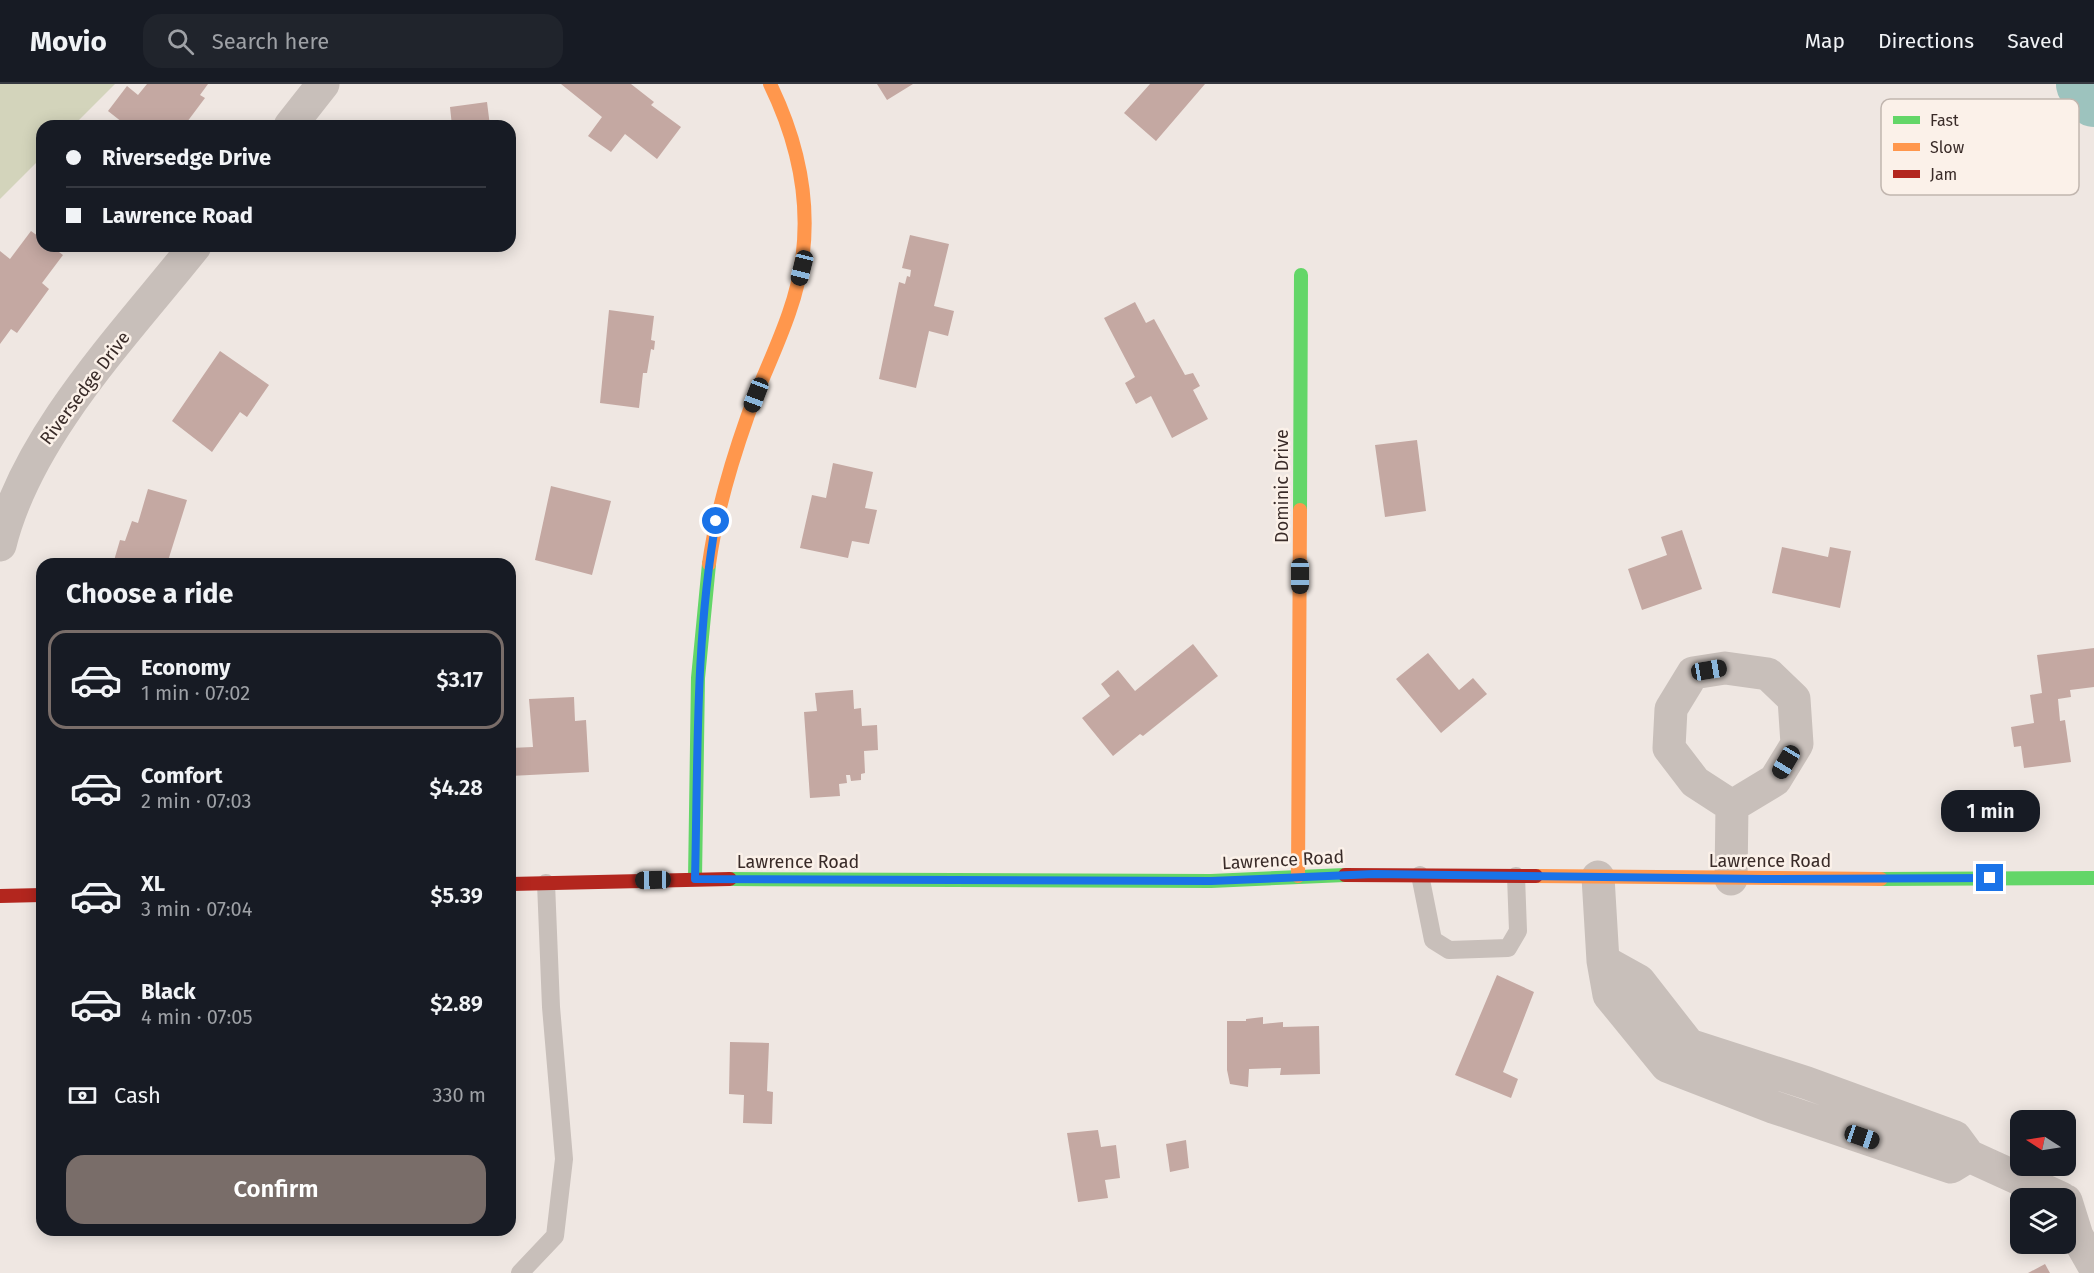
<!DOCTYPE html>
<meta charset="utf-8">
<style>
:root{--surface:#171b24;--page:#20242c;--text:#f1f3f6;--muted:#9ea1a6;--line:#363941;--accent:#796d69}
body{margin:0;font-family:"Fira Sans",sans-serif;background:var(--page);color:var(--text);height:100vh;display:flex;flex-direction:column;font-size:22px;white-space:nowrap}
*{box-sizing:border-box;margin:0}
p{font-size:20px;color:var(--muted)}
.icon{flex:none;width:33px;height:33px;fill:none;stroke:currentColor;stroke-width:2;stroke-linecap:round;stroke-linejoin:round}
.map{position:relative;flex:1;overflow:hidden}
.drawer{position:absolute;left:36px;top:474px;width:480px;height:678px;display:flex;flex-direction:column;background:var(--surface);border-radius:18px;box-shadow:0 3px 15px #0003}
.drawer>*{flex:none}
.banner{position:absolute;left:36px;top:36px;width:480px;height:132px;border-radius:18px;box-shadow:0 3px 15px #0003;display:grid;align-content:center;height:132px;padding:0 30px;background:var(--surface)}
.needle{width:39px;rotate:282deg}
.tools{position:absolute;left:2010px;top:1026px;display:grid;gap:12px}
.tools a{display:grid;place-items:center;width:66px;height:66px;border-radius:12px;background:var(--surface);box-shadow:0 3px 15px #0003;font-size:30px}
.end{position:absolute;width:27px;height:27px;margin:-14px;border:8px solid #1a73e8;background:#fff;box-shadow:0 0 0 3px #fff}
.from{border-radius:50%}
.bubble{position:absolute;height:42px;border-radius:18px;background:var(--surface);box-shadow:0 3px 15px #0003;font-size:20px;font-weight:600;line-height:42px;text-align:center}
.car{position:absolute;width:18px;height:36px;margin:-18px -9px;border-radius:8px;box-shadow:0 0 4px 2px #0007;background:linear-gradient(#222 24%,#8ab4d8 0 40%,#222 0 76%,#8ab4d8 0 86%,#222 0)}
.banner b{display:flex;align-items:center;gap:21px;height:57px;font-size:22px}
.banner b+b{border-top:2px solid var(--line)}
.banner i{width:15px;height:15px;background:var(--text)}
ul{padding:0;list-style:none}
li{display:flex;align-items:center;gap:18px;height:99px;margin:0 12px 9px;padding:0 18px;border:3px solid transparent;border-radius:18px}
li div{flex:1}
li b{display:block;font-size:22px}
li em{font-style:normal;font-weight:600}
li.current{border-color:var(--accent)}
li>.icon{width:54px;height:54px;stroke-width:1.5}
h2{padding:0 30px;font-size:27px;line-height:72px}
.pay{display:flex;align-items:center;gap:15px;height:66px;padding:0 30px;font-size:22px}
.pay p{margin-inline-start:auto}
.primary-button{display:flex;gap:12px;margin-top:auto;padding:12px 30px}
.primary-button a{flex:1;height:69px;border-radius:18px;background:var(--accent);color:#fff;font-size:24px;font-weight:600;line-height:69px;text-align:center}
header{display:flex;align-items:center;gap:36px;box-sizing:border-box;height:84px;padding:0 30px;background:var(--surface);border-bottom:2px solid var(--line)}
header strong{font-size:28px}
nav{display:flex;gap:33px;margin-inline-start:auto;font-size:21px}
.search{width:420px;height:54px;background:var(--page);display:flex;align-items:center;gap:15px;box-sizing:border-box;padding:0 21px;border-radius:18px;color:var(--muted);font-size:22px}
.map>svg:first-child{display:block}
.green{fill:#d3d4bb}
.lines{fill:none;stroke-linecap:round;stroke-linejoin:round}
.river{stroke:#9dc3be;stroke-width:58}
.building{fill:#c4a8a2}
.lane{stroke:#c8bfba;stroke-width:18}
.street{stroke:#c8bfba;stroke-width:33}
.fast{stroke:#63d668;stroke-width:14}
.slow{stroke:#ff974d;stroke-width:14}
.jam{stroke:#b3261e;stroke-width:14}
.route{stroke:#1a73e8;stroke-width:8}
.labels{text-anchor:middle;stroke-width:5;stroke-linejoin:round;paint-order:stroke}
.street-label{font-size:18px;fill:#392b28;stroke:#fbf1e9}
.key{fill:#fbf1e9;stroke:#c1b6af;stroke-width:1.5}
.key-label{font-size:16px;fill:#392b28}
</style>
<header>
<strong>Movio</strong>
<div class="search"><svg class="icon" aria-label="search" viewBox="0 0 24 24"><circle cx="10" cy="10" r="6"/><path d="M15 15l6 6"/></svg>Search here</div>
<nav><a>Map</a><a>Directions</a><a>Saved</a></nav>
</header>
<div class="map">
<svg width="2094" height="1189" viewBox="0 0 2094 1189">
<rect width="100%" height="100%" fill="#efe7e2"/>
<path class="green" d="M0,0H115L73,42H42V73L0,115Z"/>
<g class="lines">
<path class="river" d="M2085,0L2094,14"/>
</g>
<path class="building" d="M147,0H208L200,11L205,14L184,42H127L108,27L127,2L138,11Z
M561,0H631L654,18L651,21L681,43L657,75L625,50L611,68L588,52L602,33Z
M877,0H913L887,16Z
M1150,0H1205L1156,57L1124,29Z
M487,18L490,42H452L450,23Z
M31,147L42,155V162H51L63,171L42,199L49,205L17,249L11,245L0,260V167L10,175Z
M910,151L949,160L934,222L954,227L948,252L929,247L916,304L879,295L899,198L905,200L907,192L910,193L911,186L902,184Z
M1135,218L1146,239L1154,235L1185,291L1193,289L1200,302L1193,306L1208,335L1172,354L1151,312L1136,320L1125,299L1135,293L1104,234Z
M609,226L654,232L651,256L655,257L654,266L651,265L647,289H643L639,324L600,319Z
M220,267L269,301L247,333L240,328L212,368L172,337Z
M1417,356L1426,427L1385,433L1375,361Z
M833,379L873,388L865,424L877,426L869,460L852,457L848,474L800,464L812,411L826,414Z
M551,402L611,417L592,491L535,476Z
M148,405L187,416L167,480H113L120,456L125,457L132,437L138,439Z
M1682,446L1702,505L1642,526L1628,485L1667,471L1661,453Z
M1782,463L1828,473L1830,463L1851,467L1840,524L1772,509Z
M1193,560L1218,592L1143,652L1140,650L1113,672L1082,634L1110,612L1101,600L1118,586L1135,607Z
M2094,564V603L2070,606L2071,613L2058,615L2060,637L2065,636L2071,678L2024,684L2021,662L2014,663L2011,643L2034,639L2030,611L2042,609L2037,571Z
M1428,569L1459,606L1473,594L1487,610L1441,649L1396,595Z
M853,606L854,625L861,624L862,642L877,641L878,666L864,667L865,689L861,690V696L851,697L850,691H846L847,699L839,700L840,712L810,714L804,628L817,627L815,609Z
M574,613L575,637L586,636L589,688L510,692V664L533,663L529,615Z
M1497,891L1534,908L1503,988L1518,995L1511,1014L1455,991Z
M1263,933V940L1283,938V943L1319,942L1320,990L1280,991L1281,984L1249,985L1248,1003L1230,1000L1227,986V937H1246V935Z
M730,958L769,959L767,1007L773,1008L772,1040L743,1039L744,1011L729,1010Z
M1098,1046L1101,1063L1116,1061L1120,1094L1105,1096L1108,1114L1078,1118L1067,1049Z
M1186,1056L1189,1084L1170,1088L1166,1060Z
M2045,1180L2050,1189H2028Z"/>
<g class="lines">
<path class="lane" d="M1420,791L1433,856L1449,866L1508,864L1518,847L1516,792
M520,1189L555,1152L564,1075L551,923L546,799"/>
<path class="street" d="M290,42L323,0
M0,461C27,351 125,250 195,162
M1598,793L1603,877L1609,911L1667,982L1773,1023L1951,1083L1969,1072
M1731,795L1732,722L1695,698L1669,664L1671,625L1693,589L1725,584L1768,590L1794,615L1797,660L1775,696L1732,722
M1603,877L1639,897L1689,961L1807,999L1955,1053L1969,1072L2061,1114
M2066,1117L2077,1152L2094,1182"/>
<path class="fast" d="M1300,426L1301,191
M695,795L698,594L709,480
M730,795L1211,797L1345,791
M1881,795L2094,794"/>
<path class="slow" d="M709,480C716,429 731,379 748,331C761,296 777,264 789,229C817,150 806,74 770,0
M1298,792L1300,426
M1536,792L1881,795"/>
<path class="jam" d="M1345,791L1536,792
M510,800L730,795
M0,812L42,811"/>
</g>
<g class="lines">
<path class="route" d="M716,437C695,555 698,676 695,795L1211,797L1374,790L1763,795L1990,794"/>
</g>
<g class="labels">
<g class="street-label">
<text transform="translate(85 304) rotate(-53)" y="6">Riversedge Drive</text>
<text transform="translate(1282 402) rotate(-90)" y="6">Dominic Drive</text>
<text transform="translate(1283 776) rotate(-3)" y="6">Lawrence Road</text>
<text x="1770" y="783">Lawrence Road</text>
<text x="798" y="784">Lawrence Road</text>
</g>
</g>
<rect x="1881" y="15" width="198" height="96" rx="9" class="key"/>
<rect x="1893" y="32" width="27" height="8" fill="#63d668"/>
<rect x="1893" y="59" width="27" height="8" fill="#ff974d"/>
<rect x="1893" y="86" width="27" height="8" fill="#b3261e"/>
<g class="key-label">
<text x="1930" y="42">Fast</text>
<text x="1930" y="69">Slow</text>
<text x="1930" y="96">Jam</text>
</g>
</svg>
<div class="tools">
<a><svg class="needle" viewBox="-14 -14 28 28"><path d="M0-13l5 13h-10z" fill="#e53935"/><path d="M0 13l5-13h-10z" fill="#9ea1a6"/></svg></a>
<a><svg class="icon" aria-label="layers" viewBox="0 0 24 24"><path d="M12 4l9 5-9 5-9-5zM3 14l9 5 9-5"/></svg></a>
</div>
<i class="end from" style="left:716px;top:437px"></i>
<i class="end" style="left:1990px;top:794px"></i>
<div class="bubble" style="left:1941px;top:706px;width:99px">1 min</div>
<i class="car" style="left:802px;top:184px;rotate:194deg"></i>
<i class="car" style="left:756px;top:311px;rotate:201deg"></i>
<i class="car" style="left:1300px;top:492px;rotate:180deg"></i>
<i class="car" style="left:1709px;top:586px;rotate:81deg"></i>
<i class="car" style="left:1786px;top:678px;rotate:211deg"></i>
<i class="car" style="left:653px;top:796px;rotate:269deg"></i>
<i class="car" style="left:1862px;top:1053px;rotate:109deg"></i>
<div class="banner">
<b><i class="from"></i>Riversedge Drive</b>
<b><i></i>Lawrence Road</b>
</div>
<section class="drawer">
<h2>Choose a ride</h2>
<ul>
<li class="current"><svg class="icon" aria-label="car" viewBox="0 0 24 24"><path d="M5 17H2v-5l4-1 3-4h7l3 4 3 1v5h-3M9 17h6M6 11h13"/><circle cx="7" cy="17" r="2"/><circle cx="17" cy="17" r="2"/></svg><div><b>Economy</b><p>1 min · 07:02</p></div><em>$3.17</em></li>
<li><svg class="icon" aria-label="car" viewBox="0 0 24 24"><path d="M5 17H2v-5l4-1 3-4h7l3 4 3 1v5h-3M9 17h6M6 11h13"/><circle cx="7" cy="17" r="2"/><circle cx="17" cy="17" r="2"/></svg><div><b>Comfort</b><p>2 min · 07:03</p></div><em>$4.28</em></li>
<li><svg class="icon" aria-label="car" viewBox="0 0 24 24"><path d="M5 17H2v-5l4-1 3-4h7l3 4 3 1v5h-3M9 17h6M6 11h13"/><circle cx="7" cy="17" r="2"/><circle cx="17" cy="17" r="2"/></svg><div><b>XL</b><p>3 min · 07:04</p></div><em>$5.39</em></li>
<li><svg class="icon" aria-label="car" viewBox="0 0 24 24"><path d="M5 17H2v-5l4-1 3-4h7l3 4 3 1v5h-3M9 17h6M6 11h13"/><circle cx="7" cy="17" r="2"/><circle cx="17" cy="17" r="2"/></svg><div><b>Black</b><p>4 min · 07:05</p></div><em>$2.89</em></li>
</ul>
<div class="pay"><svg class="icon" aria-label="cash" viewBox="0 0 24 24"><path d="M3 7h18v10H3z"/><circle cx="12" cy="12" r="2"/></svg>Cash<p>330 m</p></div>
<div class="primary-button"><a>Confirm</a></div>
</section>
</div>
